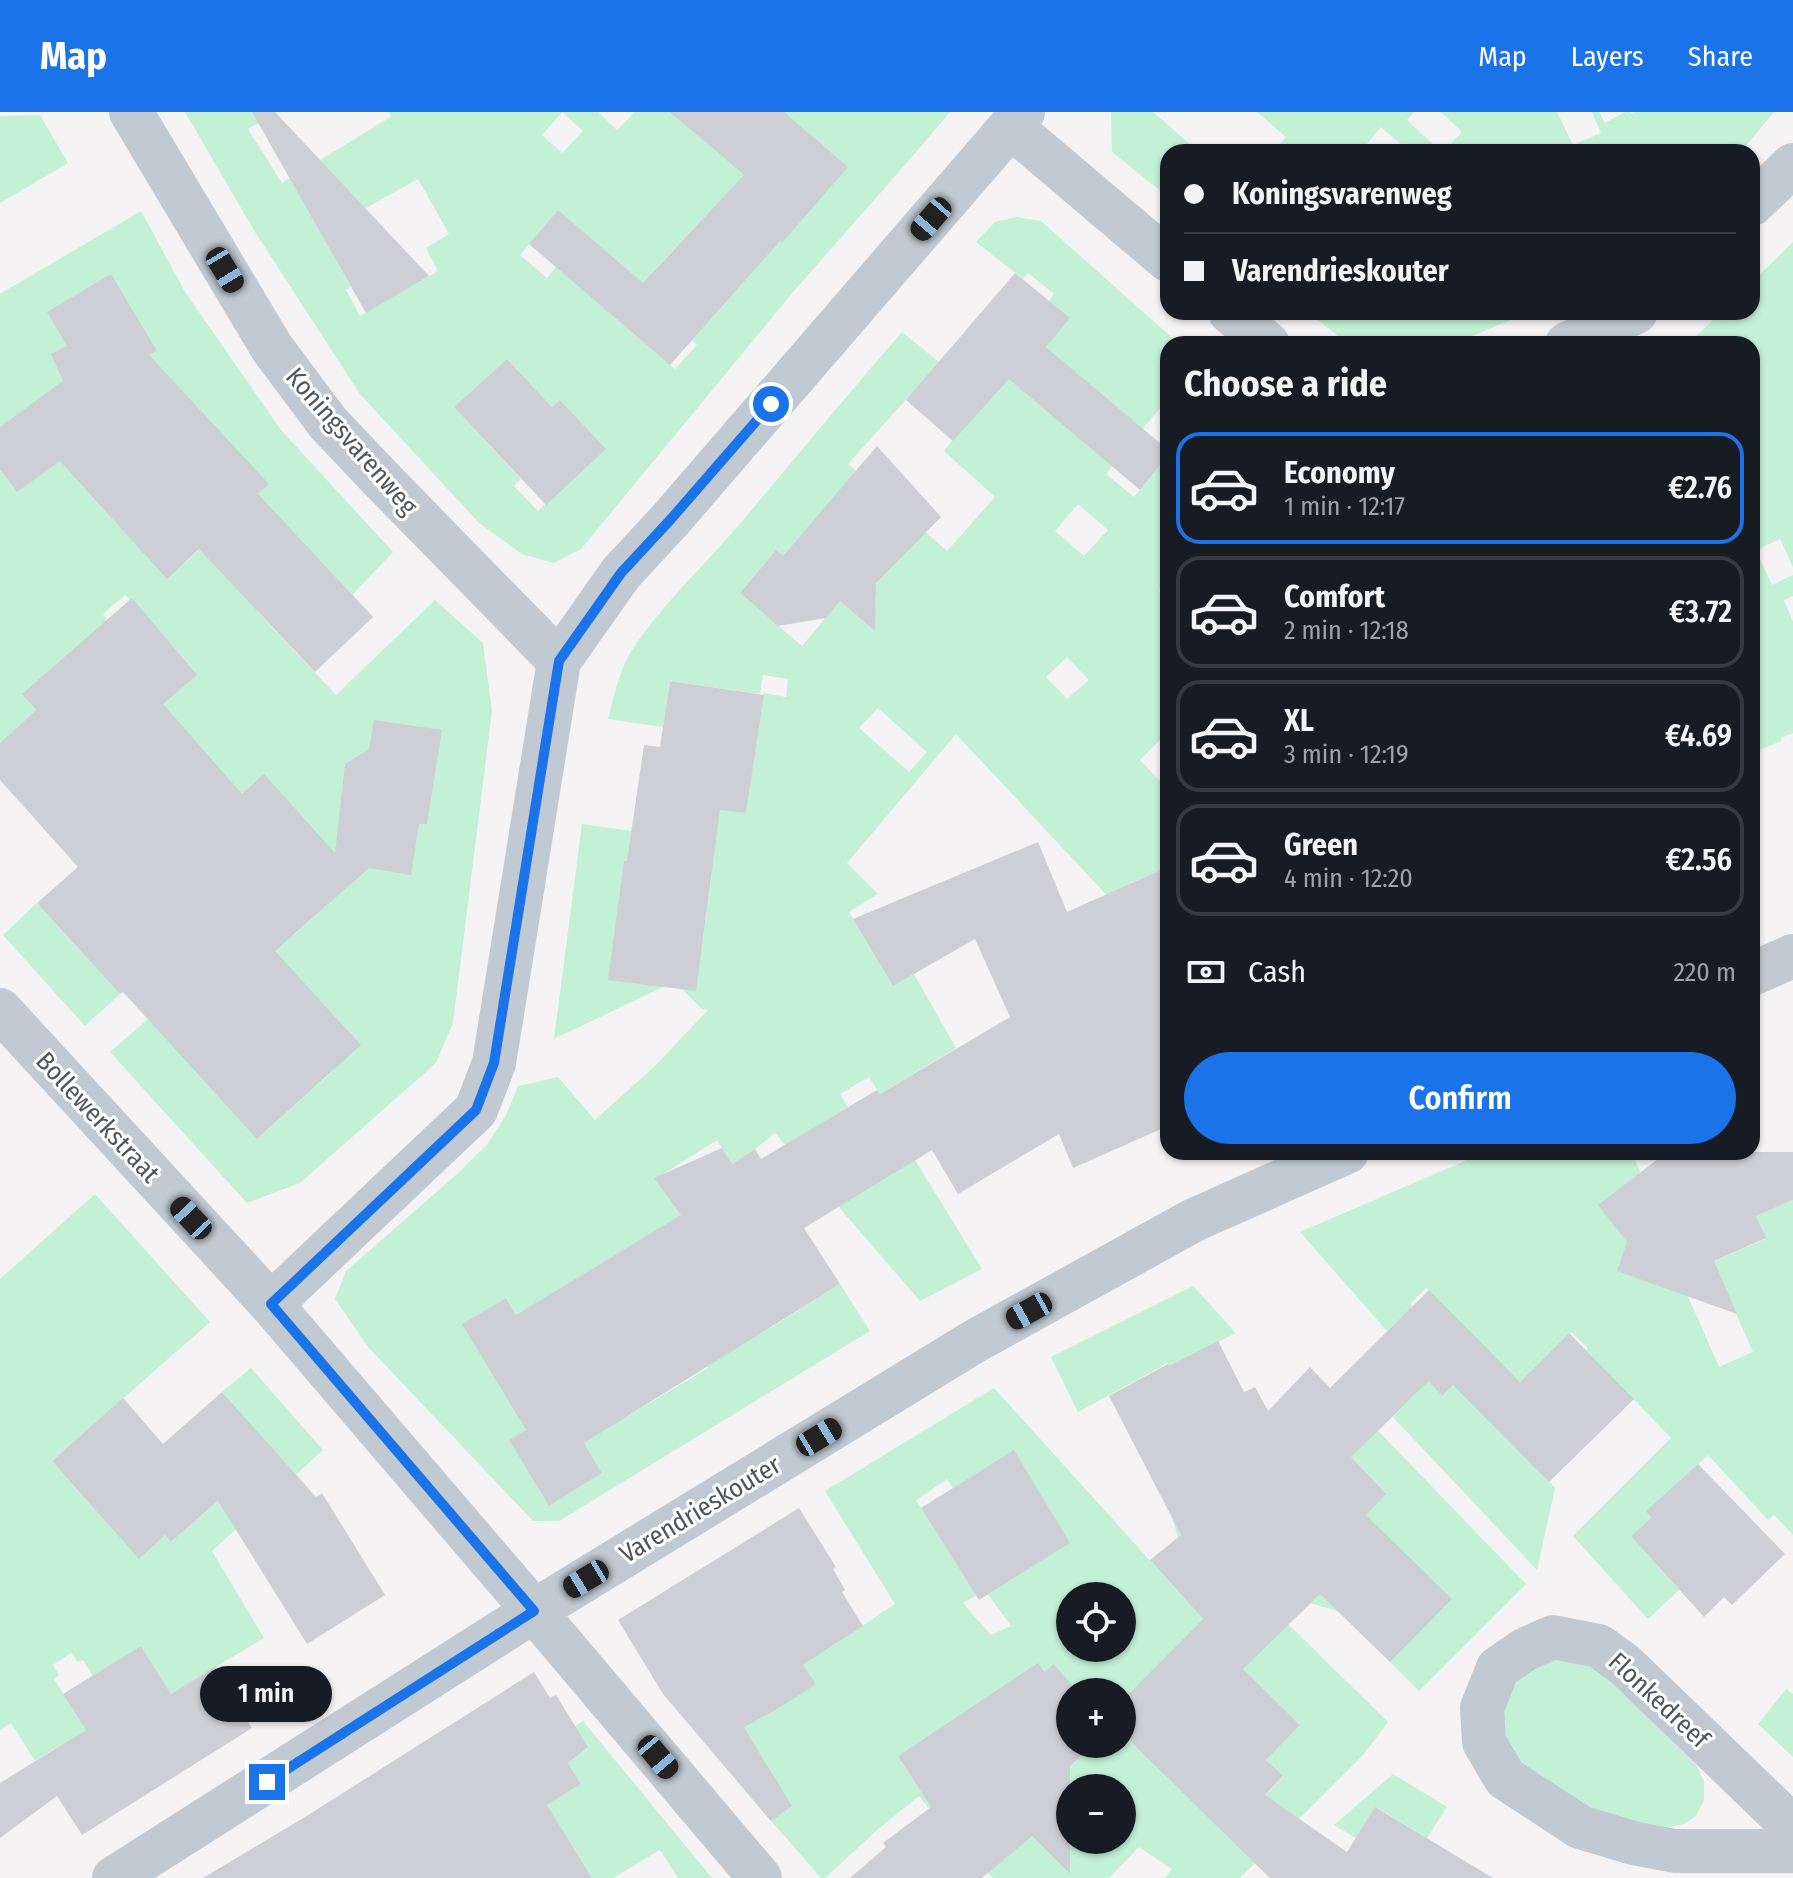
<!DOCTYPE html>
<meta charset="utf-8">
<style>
:root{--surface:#171b24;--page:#242831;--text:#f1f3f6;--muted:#9ea1a6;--line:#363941;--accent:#1a73e8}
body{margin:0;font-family:"Fira Sans Condensed",sans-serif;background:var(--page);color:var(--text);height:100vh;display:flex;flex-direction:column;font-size:30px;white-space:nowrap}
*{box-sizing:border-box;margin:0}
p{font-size:26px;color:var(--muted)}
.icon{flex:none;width:44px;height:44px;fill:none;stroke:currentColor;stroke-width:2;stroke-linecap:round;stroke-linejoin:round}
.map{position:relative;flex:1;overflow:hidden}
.panel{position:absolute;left:1160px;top:224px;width:600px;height:824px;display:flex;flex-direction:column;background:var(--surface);border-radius:24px;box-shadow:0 2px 6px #0004}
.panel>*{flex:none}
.banner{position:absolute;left:1160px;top:32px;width:600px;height:176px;border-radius:24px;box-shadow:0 2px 6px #0004;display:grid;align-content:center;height:176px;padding:0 24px;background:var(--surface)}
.buttons{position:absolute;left:1056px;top:1470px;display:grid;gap:16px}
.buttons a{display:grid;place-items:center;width:80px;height:80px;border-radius:50%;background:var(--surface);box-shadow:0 2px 6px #0004;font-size:40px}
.end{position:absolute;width:36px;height:36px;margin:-18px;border:10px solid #1a73e8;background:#fff;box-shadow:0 0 0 4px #fff}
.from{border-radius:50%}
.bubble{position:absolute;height:56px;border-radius:28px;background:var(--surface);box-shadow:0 2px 6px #0004;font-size:26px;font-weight:600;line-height:56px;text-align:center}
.car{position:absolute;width:24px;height:48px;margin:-24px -12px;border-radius:10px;box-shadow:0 0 6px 2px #0007;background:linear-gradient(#222 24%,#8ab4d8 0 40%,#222 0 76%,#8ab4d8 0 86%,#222 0)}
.banner b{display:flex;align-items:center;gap:28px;height:76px;font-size:30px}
.banner b+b{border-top:2px solid var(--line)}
.banner i{width:20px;height:20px;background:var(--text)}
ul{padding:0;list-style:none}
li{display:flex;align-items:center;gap:24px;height:112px;margin:0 16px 12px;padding:0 8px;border:4px solid var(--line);border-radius:24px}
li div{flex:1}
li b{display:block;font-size:30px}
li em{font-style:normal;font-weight:600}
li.active{border-color:var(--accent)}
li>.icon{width:72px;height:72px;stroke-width:1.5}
h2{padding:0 24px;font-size:36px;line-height:96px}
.pay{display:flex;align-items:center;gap:20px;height:88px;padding:0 24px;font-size:30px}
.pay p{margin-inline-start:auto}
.action{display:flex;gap:16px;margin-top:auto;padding:16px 24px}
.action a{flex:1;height:92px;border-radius:48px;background:var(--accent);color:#fff;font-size:32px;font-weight:600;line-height:92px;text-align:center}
header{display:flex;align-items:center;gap:48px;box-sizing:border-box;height:112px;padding:0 40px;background:var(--accent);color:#fff}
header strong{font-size:38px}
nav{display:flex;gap:44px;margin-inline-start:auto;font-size:28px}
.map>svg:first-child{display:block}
.green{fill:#c3f1d5;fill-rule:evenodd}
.building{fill:#cdcfd5}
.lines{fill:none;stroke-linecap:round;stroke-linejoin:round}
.minor{stroke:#c1cad2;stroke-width:44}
.tertiary{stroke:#c1cad2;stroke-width:44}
.route{stroke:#1a73e8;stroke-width:10}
.labels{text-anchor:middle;stroke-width:6;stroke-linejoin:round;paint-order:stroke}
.street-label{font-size:26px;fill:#4a5661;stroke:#fff}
</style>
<header>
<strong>Map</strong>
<nav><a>Map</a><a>Layers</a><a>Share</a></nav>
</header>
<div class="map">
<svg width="1793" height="1766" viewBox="0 0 1793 1766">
<rect width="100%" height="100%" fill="#f5f3f3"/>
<path class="green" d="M185,0H277L248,17L282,71L391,5L389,0H598L617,18L635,0H729L704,29L744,63L726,83L782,131L784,0H950L905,53L793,180L581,437L554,451L522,442L479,411L360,282L255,120ZM562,0L583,19L562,41L542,23ZM418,67L449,122L426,136L438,159L360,204L346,178L351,175L321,121ZM558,98L584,121L547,166L520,143ZM674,137L730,185L692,228L697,233L675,257L614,205ZM507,247L552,295L560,288L605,337L538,399L514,374L521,367L454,295Z
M1111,0H1153L1199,40H1168V85L1112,40Z
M1257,0H1414L1407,8L1441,40H1410L1381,15L1360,40H1274L1286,25Z
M1441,0H1557L1573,33L1601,21L1592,0H1599L1605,11L1625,0H1630L1632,2L1636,0H1774L1741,40H1443L1462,20Z
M40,3L68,51L0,91V4Z
M141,99L185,180L281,318L393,440L352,483L315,443L257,499L336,583L435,488L483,531L492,599L453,911L436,951L300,1071L247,1091L110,940L273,799L294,823L336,785L67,544L22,582L36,598L0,631V182ZM269,372L184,452L116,379ZM125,483L156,516L94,521L107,507L103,502ZM320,888L346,917L332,960L257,1027L304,901Z
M1017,105L1041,109L1179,232H1168V286L1106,362L1134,385L1168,343V494L1154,467L1168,498V630L1163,625L1140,648L1167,676L1168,675V755L1132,771L1153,817L1114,791L956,622L847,751L878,782L849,800L893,874L914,862L956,936L880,982L869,965L840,982L848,995L819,1013L860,1082L915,1048L982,1157L920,1189L775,1021L755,1037L732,1052L717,1028L665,1061L677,1081L685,1085L769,1217L840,1172L870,1219L559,1409H533L369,1236L335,1187L346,1159L456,1063L487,1033L506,1003L518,974L558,965L595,1008L655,954L708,898L702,897L682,877L702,835L712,760L663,875L554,927L582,712L696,728L700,695L746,701L764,581L786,585L788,567L763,563L760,582L670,569L663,615L608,607C614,584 619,559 632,538C664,490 707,451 744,407C796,345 848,282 902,220L939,250L961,225L1063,312L1094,276L1046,235L1049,189L1054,182L1028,161L1023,167L976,130L995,110ZM912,281L958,322L944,339L995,385L947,439L848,352ZM1078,392L1108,418L1084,444L1055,419ZM807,416L872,476L876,487V494L870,499L855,495L852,499L840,489L802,534L740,481L776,438L783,444ZM1067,545L1089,568L1067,587L1046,565ZM878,596L927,640L909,660L859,616ZM633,1132L708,1256L628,1304L553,1181ZM506,1186L531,1227L524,1232L602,1361L549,1394L510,1329L526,1318L463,1212Z
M1793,130V455L1780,427L1756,438L1772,473L1793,463V484L1784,488L1793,510V621L1781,626V629L1752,641V471L1755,469L1752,463V232H1688L1721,200H1752V170Z
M1308,200H1530L1453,232H1348Z
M37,791L120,882L85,914L3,823Z
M1486,1040H1632L1654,1094L1647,1098L1695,1200L1719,1255L1753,1240L1713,1150L1765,1127L1756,1104L1793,1088V1423L1774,1403L1768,1408L1708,1343L1646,1399L1651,1406L1631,1424L1680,1477L1648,1507L1573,1424L1671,1326L1586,1238L1588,1236L1571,1220L1533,1257L1502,1322L1555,1376L1537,1458L1393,1305L1429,1269L1443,1283L1478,1248L1477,1227L1426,1176L1410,1192L1413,1195L1387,1219L1300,1120Z
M95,1082L210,1210L52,1349L139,1446L165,1423L171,1430L230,1379L266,1330L222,1280L251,1256L323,1338L212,1439L264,1526L171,1582L141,1534L115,1550L123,1613L83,1548L78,1550L71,1541L53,1553L59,1563L54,1567L86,1618L35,1649L11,1611L0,1618V1167Z
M1193,1174L1236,1221L1169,1254L1167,1250L1159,1256L1078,1300L1051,1245Z
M994,1276L1203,1507L1162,1549L1288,1512L1388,1610L1363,1643L1240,1766H1165L1172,1757L1139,1735L1109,1766H993L939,1709L919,1684L877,1718L825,1766H821L745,1679L773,1663L744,1615L815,1572L770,1500L825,1539L895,1492L825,1379ZM1014,1339L1050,1416L1062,1436L1020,1462L964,1464L916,1388L947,1367L953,1376ZM985,1478L1011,1514L991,1523L963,1491ZM1070,1484H1122V1536H1070ZM1054,1552L1078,1580H1122V1632H1095L1064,1659ZM1245,1559L1300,1613L1266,1648L1283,1665L1237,1713ZM955,1606L971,1630L914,1669L898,1644ZM1070,1676H1122V1728H1070Z
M1355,1295L1526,1472L1419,1579L1390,1550L1370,1465L1337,1499L1310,1491L1227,1483L1178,1425L1173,1408L1229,1379Z
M1564,1546L1588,1550L1610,1566L1696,1653L1704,1669V1688L1696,1704L1684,1712L1669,1715L1618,1709L1570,1690L1523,1658L1511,1640L1504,1617V1595L1512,1572L1543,1549Z
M1786,1577L1793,1582V1645L1758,1612Z
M583,1609L712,1766H678L660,1738L613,1766H592L547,1693L581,1672L568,1651L587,1636L574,1615Z
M1393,1662L1447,1695L1427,1726L1376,1695L1356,1726L1334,1713Z"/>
<path class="building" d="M252,0H275L429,164L366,201Z
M670,0H784L848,55L782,131L780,129L670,253L529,132L558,98L643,171L744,63Z
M1015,161L1070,206L1046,235L1168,338V343L1140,378L1009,267L953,329L906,288Z
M111,162L157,239L149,243L269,372L258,382L373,505L315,560L199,437L167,467L60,349L17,380L0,357V315L63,269L51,242L67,234L47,200Z
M507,247L552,295L560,288L606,337L546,393L454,295Z
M877,334L941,405L876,471L875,519L840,489L826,506L778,514L740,481L776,438L783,444Z
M132,486L197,563L163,592L242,682L264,662L335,741L345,652L369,637L374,608L442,618L427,712H419L411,763L369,756L275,839L361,933L257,1027L123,880L120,882L37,791L78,755L0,668V631L36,598L22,582Z
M670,569L764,583L746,701L720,698L696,879L608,868L624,749H627L644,633L660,635Z
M1038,730L1067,800L1168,755V1014L1073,1056L1059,1022L958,1082L932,1038L804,1116L840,1172L584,1331L602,1361L549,1394L509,1328L526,1318L462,1212L506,1186L516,1203L681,1103L654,1066L722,1036L732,1052L755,1037L761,1047L877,978L880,982L1010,905L975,827L893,874L853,807Z
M1667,1040H1793V1088L1756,1104L1766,1126L1714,1149L1737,1202L1617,1159L1627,1130L1598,1093Z
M1429,1178L1520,1270L1569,1221L1634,1287L1549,1370L1453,1273L1442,1284L1429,1269L1351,1345L1386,1382L1366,1403L1452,1487L1390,1550L1320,1482L1243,1557L1300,1613L1266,1648L1283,1664L1265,1683L1347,1740L1375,1695L1493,1766H1270L1122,1621V1589L1203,1507L1150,1448L1181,1423L1109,1284L1168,1252L1169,1254L1218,1229L1244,1280L1255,1275L1268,1299L1310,1255L1330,1276Z
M222,1280L316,1385L322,1381L385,1483L307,1532L218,1389L171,1430L165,1423L139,1447L52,1349L123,1286L163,1332Z
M1014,1338L1070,1431L979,1488L921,1396Z
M1698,1352L1785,1442L1732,1493L1724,1485L1704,1505L1631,1424L1651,1406L1646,1399Z
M799,1396L836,1455L833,1457L845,1478L842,1480L863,1514L803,1553L816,1572L779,1596L744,1615L792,1694L771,1709L663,1582L618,1508Z
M141,1534L171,1582L215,1555L252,1616L82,1723L57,1684L0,1726V1671L86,1618L63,1582Z
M1038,1551L1044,1560L1054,1552L1078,1580H1070V1632H1095L1070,1654V1762L1032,1724L982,1766H850L886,1735L883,1731L931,1695L898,1644Z
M534,1560L550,1586L556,1583L588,1635L568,1651L581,1672L547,1693L592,1766H203L305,1705Z"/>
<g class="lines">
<path class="minor" d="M131,0L272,236L328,311L383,369L559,549
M1011,15L1168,148
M1752,92L1793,53
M1230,200L1268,232
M1567,232L1636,200
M0,898L271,1192L534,1499L760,1766
M271,1192L476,998L494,951L559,549L621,461L671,407L1023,0
M1793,1715L1625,1553L1599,1534L1553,1525L1524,1538L1498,1556L1482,1596L1484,1630L1505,1666L1580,1715L1633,1731L1675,1739H1793"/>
<path class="tertiary" d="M1752,862L1793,844
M114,1766L534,1499L975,1229L1194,1108L1347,1040"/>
</g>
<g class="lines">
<path class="route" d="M267,1670L534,1499L271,1192L476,998L494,951L559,549L621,461L671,407L771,292"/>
</g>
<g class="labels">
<g class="street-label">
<text transform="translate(352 329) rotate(49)" y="9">Koningsvarenweg</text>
<text transform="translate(98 1005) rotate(47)" y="9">Bollewerkstraat</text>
<text transform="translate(700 1397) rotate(-31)" y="9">Varendrieskouter</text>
<text transform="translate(1659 1588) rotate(43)" y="9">Flonkedreef</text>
</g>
</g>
</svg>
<div class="buttons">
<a><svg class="icon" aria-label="locate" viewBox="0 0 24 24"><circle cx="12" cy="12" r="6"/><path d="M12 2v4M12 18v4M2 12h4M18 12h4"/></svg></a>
<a>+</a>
<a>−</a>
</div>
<i class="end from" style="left:771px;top:292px"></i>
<i class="end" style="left:267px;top:1670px"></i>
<div class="bubble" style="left:200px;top:1554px;width:132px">1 min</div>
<i class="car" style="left:931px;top:107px;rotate:221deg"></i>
<i class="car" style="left:225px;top:158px;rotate:149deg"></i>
<i class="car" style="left:191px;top:1106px;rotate:317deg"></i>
<i class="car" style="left:1029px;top:1199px;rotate:241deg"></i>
<i class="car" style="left:819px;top:1325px;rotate:59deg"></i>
<i class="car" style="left:586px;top:1467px;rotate:239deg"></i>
<i class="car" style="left:658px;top:1645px;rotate:140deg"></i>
<div class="banner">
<b><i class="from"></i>Koningsvarenweg</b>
<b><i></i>Varendrieskouter</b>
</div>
<section class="panel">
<h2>Choose a ride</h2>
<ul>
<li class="active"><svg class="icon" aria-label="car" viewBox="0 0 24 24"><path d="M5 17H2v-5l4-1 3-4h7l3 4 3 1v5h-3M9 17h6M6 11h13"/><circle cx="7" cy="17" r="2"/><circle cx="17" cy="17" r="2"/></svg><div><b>Economy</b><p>1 min · 12:17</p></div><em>€2.76</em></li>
<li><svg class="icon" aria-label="car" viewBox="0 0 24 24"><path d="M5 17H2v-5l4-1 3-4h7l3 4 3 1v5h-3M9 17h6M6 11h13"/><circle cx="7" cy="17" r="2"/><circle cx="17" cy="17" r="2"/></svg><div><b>Comfort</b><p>2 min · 12:18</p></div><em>€3.72</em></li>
<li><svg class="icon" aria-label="car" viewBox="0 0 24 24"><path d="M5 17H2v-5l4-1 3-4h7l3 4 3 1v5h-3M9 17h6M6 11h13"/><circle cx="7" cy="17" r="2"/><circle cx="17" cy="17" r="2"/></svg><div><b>XL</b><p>3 min · 12:19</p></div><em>€4.69</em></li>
<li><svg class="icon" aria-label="car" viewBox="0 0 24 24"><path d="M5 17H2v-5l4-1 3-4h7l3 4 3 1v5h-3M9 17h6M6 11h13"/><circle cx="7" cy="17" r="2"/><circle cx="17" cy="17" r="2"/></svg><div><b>Green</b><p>4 min · 12:20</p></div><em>€2.56</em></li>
</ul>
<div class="pay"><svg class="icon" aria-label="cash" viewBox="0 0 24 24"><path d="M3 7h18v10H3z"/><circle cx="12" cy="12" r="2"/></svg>Cash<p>220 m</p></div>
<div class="action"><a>Confirm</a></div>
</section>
</div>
